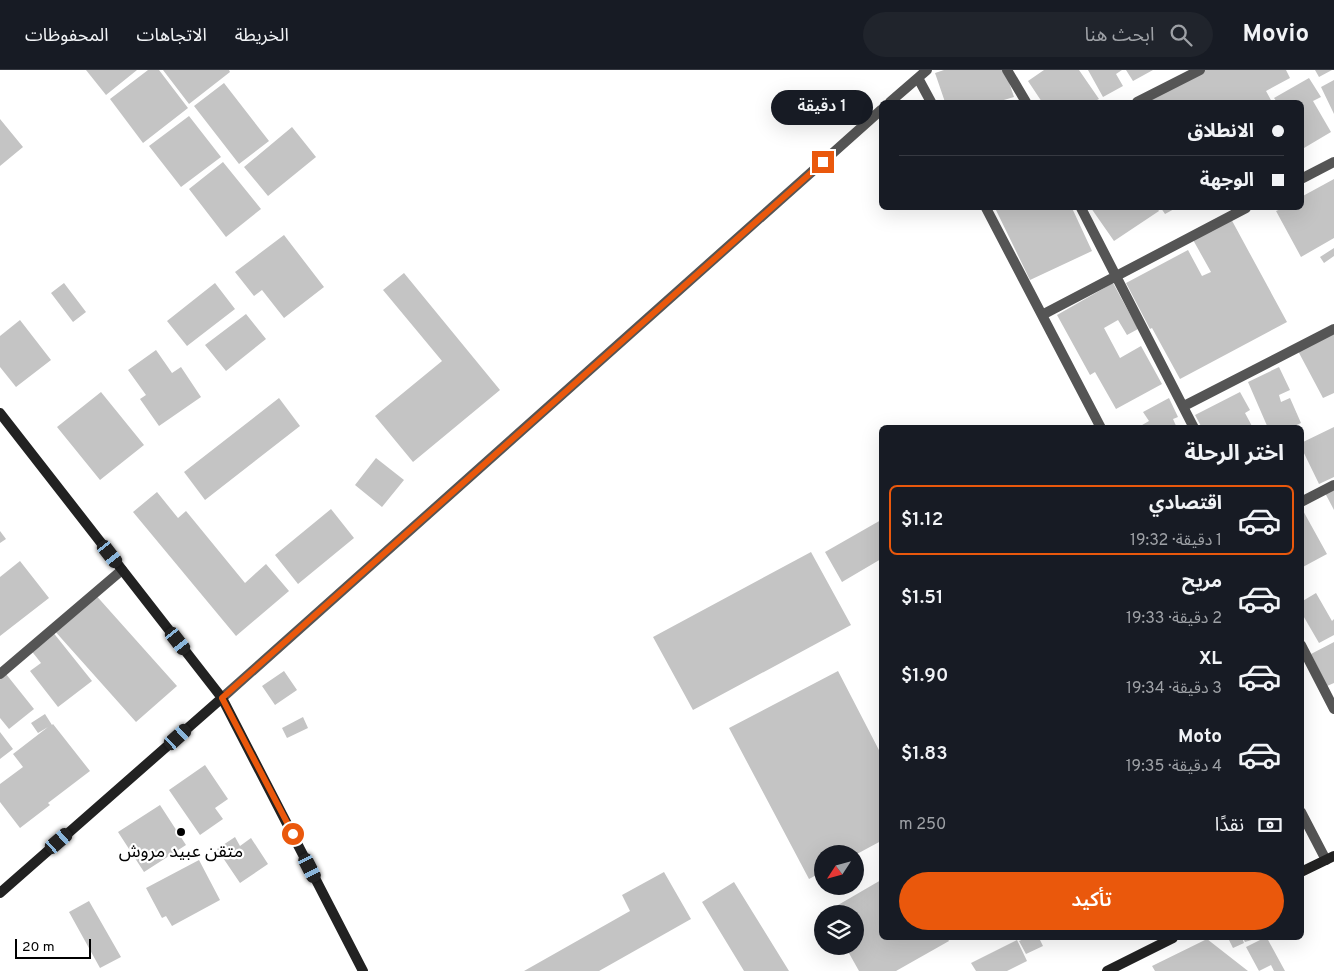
<!DOCTYPE html>
<html lang="ar">
<meta charset="utf-8">
<style>
:root{--surface:#171b24;--page:#20242c;--text:#f1f3f6;--muted:#9ea1a6;--line:#363941;--accent:#ea580c}
body{margin:0;font-family:Overpass,"Noto Sans Arabic",sans-serif;background:var(--page);color:var(--text);direction:rtl;height:100vh;display:flex;flex-direction:column;font-size:19px;white-space:nowrap}
*{box-sizing:border-box;margin:0}
p{font-size:16px;color:var(--muted)}
.icon{flex:none;width:28px;height:28px;fill:none;stroke:currentColor;stroke-width:2;stroke-linecap:round;stroke-linejoin:round}
.map{position:relative;flex:1;overflow:hidden;direction:ltr}
.sheet{position:absolute;left:879px;top:355px;width:425px;height:515px;display:flex;flex-direction:column;background:var(--surface);border-radius:8px;box-shadow:0 5px 20px #0002;direction:rtl}
.sheet>*{flex:none}
.hud{position:absolute;left:879px;top:30px;width:425px;height:110px;border-radius:8px;box-shadow:0 5px 20px #0002;direction:rtl;display:grid;align-content:center;height:110px;padding:0 20px;background:var(--surface)}
.needle{width:32px;rotate:234deg}
.controls{position:absolute;left:814px;top:775px;display:grid;gap:10px}
.controls a{display:grid;place-items:center;width:50px;height:50px;border-radius:50%;background:var(--surface);box-shadow:0 5px 20px #0002;font-size:25px}
.scale{position:absolute;left:15px;bottom:12px;width:76px;box-sizing:border-box;padding-left:5px;border:2px solid #000;border-top:0;font-size:14px;line-height:18px;white-space:nowrap;color:#000;-webkit-text-stroke:4px #fff;paint-order:stroke}
.end{position:absolute;width:22px;height:22px;margin:-11px;border:6px solid #ea580c;background:#fff;box-shadow:0 0 0 2px #fff}
.from{border-radius:50%}
.bubble{position:absolute;height:35px;border-radius:18px;background:var(--surface);box-shadow:0 5px 20px #0002;font-size:16px;font-weight:600;line-height:35px;text-align:center;direction:rtl}
.car{position:absolute;width:15px;height:30px;margin:-15px -8px;border-radius:6px;box-shadow:0 0 4px 1px #0007;background:linear-gradient(#222 24%,#8ab4d8 0 40%,#222 0 76%,#8ab4d8 0 86%,#222 0)}
.hud b{display:flex;align-items:center;gap:18px;height:48px;font-size:19px}
.hud b+b{border-top:1px solid var(--line)}
.hud i{width:12px;height:12px;background:var(--text)}
ul{padding:0;list-style:none}
li{display:flex;align-items:center;gap:15px;height:70px;margin:0 10px 8px;padding:0 10px;border:2px solid transparent;border-radius:8px}
li div{flex:1}
li b{display:block;font-size:19px}
li em{font-style:normal;font-weight:600}
li.on{border-color:var(--accent)}
li>.icon{width:45px;height:45px;stroke-width:1.5}
h2{padding:0 20px;font-size:22px;line-height:60px}
.pay{display:flex;align-items:center;gap:12px;height:55px;padding:0 20px;font-size:19px}
.pay p{margin-inline-start:auto}
.action{display:flex;gap:10px;margin-top:auto;padding:10px 20px}
.action a{flex:1;height:58px;border-radius:30px;background:var(--accent);color:#fff;font-size:20px;font-weight:600;line-height:58px;text-align:center}
header{display:flex;align-items:center;gap:30px;box-sizing:border-box;height:70px;padding:0 25px;background:var(--surface);border-bottom:1px solid var(--line)}
header strong{font-size:24px}
nav{display:flex;gap:28px;margin-inline-start:auto;font-size:18px}
.search{width:350px;height:45px;background:var(--page);display:flex;align-items:center;gap:12px;box-sizing:border-box;padding:0 18px;border-radius:28px;color:var(--muted);font-size:19px}
.map>svg:first-child{display:block}
.building{fill:#c4c4c4}
.lines{fill:none;stroke-linecap:round;stroke-linejoin:round}
.street{stroke:#555;stroke-width:10}
.secondary{stroke:#222;stroke-width:10}
.route{stroke:#ea580c;stroke-width:6}
.poi-dot{fill:#000;stroke:#fff;stroke-width:2}
.labels{text-anchor:middle;stroke-width:4.5;stroke-linejoin:round;paint-order:stroke}
.poi-label{font-size:18px;fill:#000;stroke:#fff}
</style>
<header>
<strong>Movio</strong>
<div class="search"><svg class="icon" aria-label="search" viewBox="0 0 24 24"><circle cx="10" cy="10" r="6"/><path d="M15 15l6 6"/></svg>ابحث هنا</div>
<nav><a>الخريطة</a><a>الاتجاهات</a><a>المحفوظات</a></nav>
</header>
<div class="map">
<svg width="1334" height="901" viewBox="0 0 1334 901">
<rect width="100%" height="100%" fill="#fff"/>
<path class="building" d="M86,0H137L106,25Z
M148,0H159L188,38L143,73L110,29Z
M163,0H229L230,2L189,34Z
M944,0H1005L1014,27L997,32H945L935,3Z
M1044,0H1079L1099,29L1093,32H1042L1028,11Z
M1088,0H1122L1116,4L1123,16L1103,27Z
M1126,0H1153L1133,11Z
M1198,0H1286L1290,8L1266,21L1272,32H1146Z
M1315,0H1332L1319,7Z
M1309,8L1321,27L1313,31L1331,62L1304,78L1301,74V32H1277L1274,28Z
M1334,10V44L1321,17Z
M224,13L269,71L239,94L194,36Z
M189,46L221,87L181,117L149,76Z
M0,49L23,77L0,96Z
M292,57L316,87L268,126L244,97Z
M223,92L261,139L226,167L189,119Z
M1334,109V168L1301,187L1276,141L1283,138H1301V127Z
M995,138H1072L1092,181L1030,210Z
M1091,138H1157L1159,141L1114,171Z
M1161,138H1176L1165,144Z
M1230,147L1287,252L1180,309L1152,258L1150,259L1126,213L1188,180L1202,206L1211,202L1192,168Z
M284,165L324,217L284,248L262,220L254,226L235,202Z
M1334,178V186L1324,193L1320,187Z
M404,203L500,320L413,392L375,346L442,291L383,220Z
M64,213L86,242L73,252L51,223Z
M215,213L235,239L187,276L167,251Z
M1113,213L1138,259L1127,265L1118,250L1104,258L1120,288L1141,276L1162,314L1116,339L1095,302L1090,305L1057,245Z
M246,244L266,269L226,301L205,275Z
M20,250L51,290L16,317L0,297V266Z
M1334,262V323L1323,328L1298,281Z
M156,280L172,303L181,297L201,327L159,356L140,329L146,325L128,300Z
M1279,297L1290,320L1279,325L1281,332L1290,328L1301,353L1290,358H1268L1248,312Z
M101,322L144,375L100,410L57,357Z
M1240,322L1250,340L1245,343L1253,358H1202L1195,345Z
M279,328L300,356L205,430L184,402Z
M1169,328L1178,347L1173,349L1177,358H1137L1149,351L1143,342Z
M1334,357V407L1319,414L1301,377V373Z
M376,388L404,410L382,437L355,415Z
M1334,418V440L1325,423Z
M157,422L178,448L186,441L245,513L266,494L289,521L236,566L133,442Z
M1301,437L1327,484L1301,498Z
M331,439L354,468L298,514L275,485Z
M881,450V489L842,512L825,482Z
M0,461L6,469L0,473Z
M811,482L851,555L693,640L653,567Z
M20,491L49,528L0,566V507Z
M93,522L177,616L136,652L53,559Z
M1316,523L1332,551L1334,549V565L1319,573L1301,542V532Z
M52,561L92,611L58,637L30,601L41,593L30,579Z
M1334,572V613L1327,616L1311,584Z
M284,601L297,620L275,635L262,616Z
M838,601L881,684V771L855,785L822,784V802L809,809L729,658Z
M6,604L34,639L9,659L0,648V609Z
M45,644L52,655L53,654L90,701L48,733L50,735L20,758L0,732V714L23,697L13,684L48,657L38,663L31,653Z
M303,647L308,658L287,668L282,658Z
M0,662L13,679L0,689Z
M205,695L228,729L215,738L223,749L200,765L169,720Z
M160,735L186,775L144,802L118,762Z
M235,767L240,776L251,768L268,794L240,813L217,779Z
M199,790L220,830L172,856L166,846L162,848L146,818Z
M664,802L691,849L599,901H524L630,841L622,825Z
M881,810V868H947L949,871L896,901H859L845,876H855V844H827L826,842Z
M734,812L789,901H744L702,832Z
M89,831L121,887L100,898L69,842Z
M1026,868H1039L1043,876L1026,884L1019,871Z
M1228,868H1242L1244,873L1233,878Z
M1243,868H1258L1245,872Z
M1264,868H1267L1285,901H1274L1271,895L1259,901L1246,877Z
M1207,869L1248,901H1155L1152,896Z
M1017,870L1027,891L1007,901H976L971,893Z"/>
<g class="lines">
<path class="street" d="M1007,0L1026,32
M918,8L931,32
M890,32L927,0
M1137,32L1200,0
M1301,109L1334,92
M986,138L1101,358
M1081,138L1194,358
M1042,245L1246,138
M1184,336L1334,259
M1301,432L1334,415
M1301,575L1334,639
M0,604L122,500
M222,628L881,40
M1301,742L1326,790"/>
<path class="secondary" d="M0,343L222,628L363,901
M1301,802L1334,786
M0,823L222,628
M1107,901L1173,868"/>
</g>
<g class="lines">
<path class="route" d="M293,764L222,628L823,92"/>
</g>
<circle class="poi-dot" cx="181" cy="762" r="5"/>
<g class="labels">
<g class="poi-label">
<text x="181" y="787">متقن عبيد مروش</text>
</g>
</g>
</svg>
<div class="controls">
<a><svg class="needle" viewBox="-14 -14 28 28"><path d="M0-13l5 13h-10z" fill="#e53935"/><path d="M0 13l5-13h-10z" fill="#9ea1a6"/></svg></a>
<a><svg class="icon" aria-label="layers" viewBox="0 0 24 24"><path d="M12 4l9 5-9 5-9-5zM3 14l9 5 9-5"/></svg></a>
</div>
<div class="scale">20 m</div>
<i class="end from" style="left:293px;top:764px"></i>
<i class="end" style="left:823px;top:92px"></i>
<div class="bubble" style="left:771px;top:20px;width:102px">1 دقيقة</div>
<i class="car" style="left:110px;top:484px;rotate:142deg"></i>
<i class="car" style="left:178px;top:571px;rotate:142deg"></i>
<i class="car" style="left:178px;top:667px;rotate:48deg"></i>
<i class="car" style="left:59px;top:771px;rotate:49deg"></i>
<i class="car" style="left:310px;top:798px;rotate:153deg"></i>
<div class="hud">
<b><i class="from"></i>الانطلاق</b>
<b><i></i>الوجهة</b>
</div>
<section class="sheet">
<h2>اختر الرحلة</h2>
<ul>
<li class="on"><svg class="icon" aria-label="car" viewBox="0 0 24 24"><path d="M5 17H2v-5l4-1 3-4h7l3 4 3 1v5h-3M9 17h6M6 11h13"/><circle cx="7" cy="17" r="2"/><circle cx="17" cy="17" r="2"/></svg><div><b>اقتصادي</b><p>1 دقيقة · 19:32</p></div><em>$1.12</em></li>
<li><svg class="icon" aria-label="car" viewBox="0 0 24 24"><path d="M5 17H2v-5l4-1 3-4h7l3 4 3 1v5h-3M9 17h6M6 11h13"/><circle cx="7" cy="17" r="2"/><circle cx="17" cy="17" r="2"/></svg><div><b>مريح</b><p>2 دقيقة · 19:33</p></div><em>$1.51</em></li>
<li><svg class="icon" aria-label="car" viewBox="0 0 24 24"><path d="M5 17H2v-5l4-1 3-4h7l3 4 3 1v5h-3M9 17h6M6 11h13"/><circle cx="7" cy="17" r="2"/><circle cx="17" cy="17" r="2"/></svg><div><b>XL</b><p>3 دقيقة · 19:34</p></div><em>$1.90</em></li>
<li><svg class="icon" aria-label="car" viewBox="0 0 24 24"><path d="M5 17H2v-5l4-1 3-4h7l3 4 3 1v5h-3M9 17h6M6 11h13"/><circle cx="7" cy="17" r="2"/><circle cx="17" cy="17" r="2"/></svg><div><b>Moto</b><p>4 دقيقة · 19:35</p></div><em>$1.83</em></li>
</ul>
<div class="pay"><svg class="icon" aria-label="cash" viewBox="0 0 24 24"><path d="M3 7h18v10H3z"/><circle cx="12" cy="12" r="2"/></svg>نقدًا<p>250 m</p></div>
<div class="action"><a>تأكيد</a></div>
</section>
</div>
